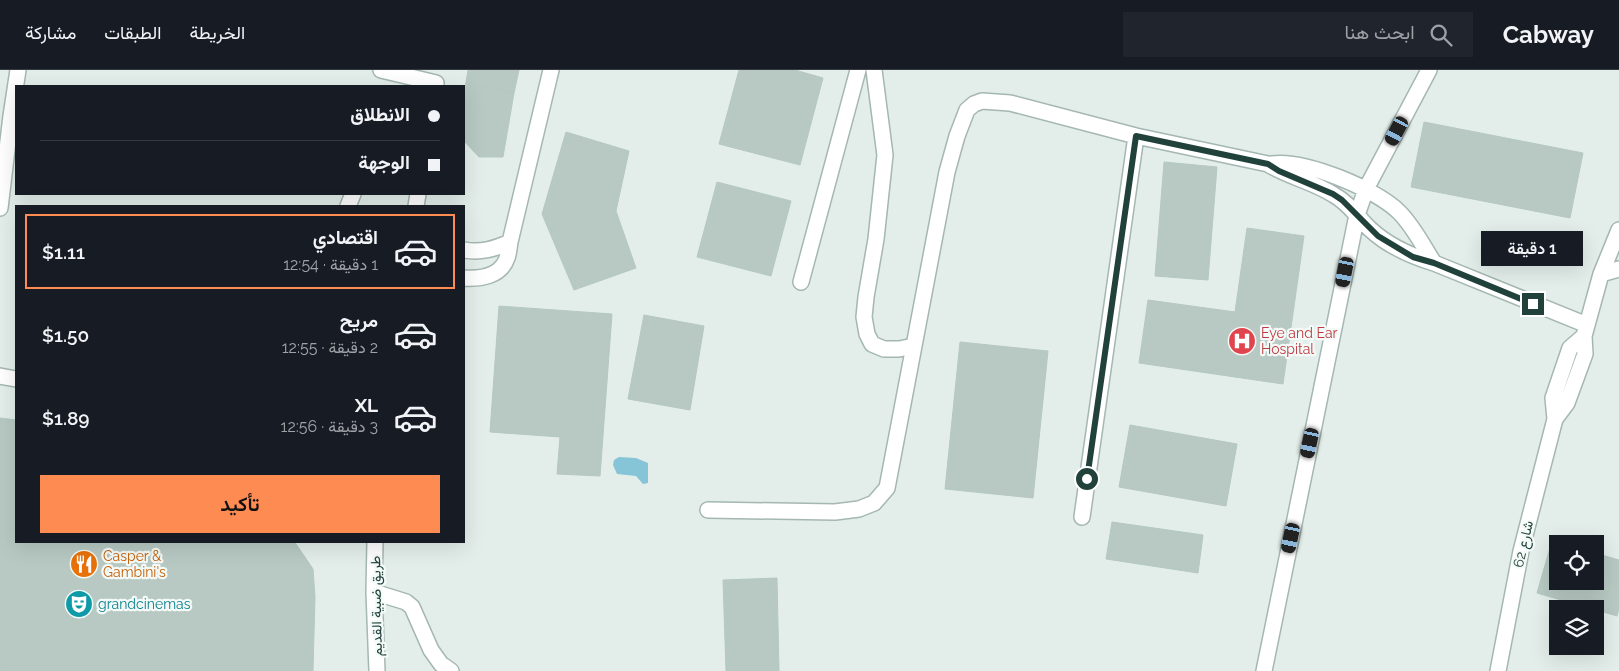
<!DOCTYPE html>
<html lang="ar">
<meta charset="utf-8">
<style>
:root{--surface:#171b24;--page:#20242c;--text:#f1f3f6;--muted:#9ea1a6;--line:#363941;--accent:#fe8b51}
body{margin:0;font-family:Raleway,Vazirmatn,sans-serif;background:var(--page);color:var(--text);direction:rtl;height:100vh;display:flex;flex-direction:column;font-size:19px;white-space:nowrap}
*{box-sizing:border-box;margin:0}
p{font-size:16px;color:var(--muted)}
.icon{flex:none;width:28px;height:28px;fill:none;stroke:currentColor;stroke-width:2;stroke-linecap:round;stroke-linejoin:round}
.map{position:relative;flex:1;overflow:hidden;direction:ltr}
.sheet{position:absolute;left:15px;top:135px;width:450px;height:338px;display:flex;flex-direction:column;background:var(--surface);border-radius:0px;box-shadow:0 5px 20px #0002;direction:rtl}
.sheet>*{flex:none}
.top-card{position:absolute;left:15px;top:15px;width:450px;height:110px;border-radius:0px;box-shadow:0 5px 20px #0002;direction:rtl;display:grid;align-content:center;height:110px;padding:0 25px;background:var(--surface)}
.controls{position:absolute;left:1549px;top:465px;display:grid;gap:10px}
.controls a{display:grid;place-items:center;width:55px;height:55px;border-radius:0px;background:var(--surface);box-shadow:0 5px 20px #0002;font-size:25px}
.end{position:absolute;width:22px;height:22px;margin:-11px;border:6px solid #21413b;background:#fff;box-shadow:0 0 0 2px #fff}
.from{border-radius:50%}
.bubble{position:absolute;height:35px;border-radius:0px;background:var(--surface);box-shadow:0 5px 20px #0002;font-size:16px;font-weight:600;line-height:35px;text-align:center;direction:rtl}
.car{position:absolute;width:15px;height:30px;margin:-15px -8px;border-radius:6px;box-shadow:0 0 4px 1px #0007;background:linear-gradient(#222 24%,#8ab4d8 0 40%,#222 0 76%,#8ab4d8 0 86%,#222 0)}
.top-card b{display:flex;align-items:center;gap:18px;height:48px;font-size:19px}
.top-card b+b{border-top:1px solid var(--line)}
.top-card i{width:12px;height:12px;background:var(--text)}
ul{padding:9px 0 0;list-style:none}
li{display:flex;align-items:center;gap:15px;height:75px;margin:0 10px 8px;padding:0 15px;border:2px solid transparent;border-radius:0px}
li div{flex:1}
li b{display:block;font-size:19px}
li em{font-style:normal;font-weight:600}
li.selected{border-color:var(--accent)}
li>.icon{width:45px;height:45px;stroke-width:1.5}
.action{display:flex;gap:10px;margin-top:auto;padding:10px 25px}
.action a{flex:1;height:58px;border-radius:0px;background:var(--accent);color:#111;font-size:20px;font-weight:600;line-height:58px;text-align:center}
header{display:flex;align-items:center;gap:30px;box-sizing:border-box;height:70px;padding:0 25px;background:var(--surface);border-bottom:1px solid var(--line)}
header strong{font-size:24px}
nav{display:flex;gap:28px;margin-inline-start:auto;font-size:18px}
.search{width:350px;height:45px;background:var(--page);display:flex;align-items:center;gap:12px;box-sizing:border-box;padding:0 18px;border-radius:0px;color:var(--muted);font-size:19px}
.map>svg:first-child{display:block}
.water{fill:#86c4d8}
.building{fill:#b8c9c3;stroke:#b5c8c2}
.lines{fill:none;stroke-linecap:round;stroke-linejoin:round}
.minor-casing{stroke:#a5b7b2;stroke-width:18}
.minor{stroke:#fff;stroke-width:15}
.route{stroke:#21413b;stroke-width:6}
.labels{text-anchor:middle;stroke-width:4.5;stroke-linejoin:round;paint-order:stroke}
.health-label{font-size:14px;fill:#be3a42;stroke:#f4faf7;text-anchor:start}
.street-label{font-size:14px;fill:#21413b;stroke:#f4faf7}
.food-label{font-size:14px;fill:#c56008;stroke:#f4faf7;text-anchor:start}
.culture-label{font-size:14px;fill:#0d838f;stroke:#f4faf7;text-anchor:start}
</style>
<header>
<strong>Cabway</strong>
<div class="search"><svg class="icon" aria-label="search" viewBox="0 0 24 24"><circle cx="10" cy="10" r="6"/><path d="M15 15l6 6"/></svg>ابحث هنا</div>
<nav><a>الخريطة</a><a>الطبقات</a><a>مشاركة</a></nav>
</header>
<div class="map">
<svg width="1619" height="601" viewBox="0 0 1619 601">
<rect width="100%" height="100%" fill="#e3eeea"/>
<path class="water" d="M619,387L636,388L648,393V413L643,414L636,406L617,404L613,395L614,390Z"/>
<path class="building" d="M468,0H519L514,23L466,12Z
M739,0H795L823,8L800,95L719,74Z
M466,12L514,23L503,87H479L464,71V25Z
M1424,52L1583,83L1570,148L1411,117Z
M566,62L629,81L616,141L636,198L574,220L542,144Z
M1164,92L1217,97L1208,210L1155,206Z
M717,112L791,131L771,206L697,187Z
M1247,158L1304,166L1283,314L1139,293L1148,230L1235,242Z
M499,236L612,244L600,406L557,404L560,367L490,362Z
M644,245L704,256L690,340L628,329Z
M960,272L1048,281L1033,428L945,419Z
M0,348L16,350V471H294L313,499L315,527L313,601H0Z
M1130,355L1237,374L1226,436L1119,417Z
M1112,452L1203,465L1198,503L1106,489Z
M1552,471L1561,474H1558V511H1595V483L1619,490V538L1617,546L1537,523Z
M777,508L779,601H726L723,510Z"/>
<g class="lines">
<g class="minor-casing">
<path id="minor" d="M381,0L436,13
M874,0L885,85L876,169L866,227L864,247L867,264L872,274L884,279H899L914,276
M1272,94C1304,89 1376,119 1399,142C1414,157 1423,176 1434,193
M348,136L353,124
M416,136L418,124
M0,138L11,46L18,0
M464,180C481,183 494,179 510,172
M1601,204L1619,199
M464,208C481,209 501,206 507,188C509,183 509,177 510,172L551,0
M801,212L858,0
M0,306L16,309
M1555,349L1567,333L1585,284L1584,266L1601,204L1619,160
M708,440L835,442L859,439L874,433L887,418L947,102L957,66L967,40L974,34L982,31L1010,33L1136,66L1268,94C1289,107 1314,112 1334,125C1349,133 1358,148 1370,159C1388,176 1411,186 1434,193L1587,255
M1082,447L1136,66
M375,471L374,522L377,601
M374,522L406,532L412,537L431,580L441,594L451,601
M1264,601L1357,145L1366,119L1429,0
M1498,601L1521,481L1555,349L1553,328L1570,278L1584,266"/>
</g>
<use href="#minor" class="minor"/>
</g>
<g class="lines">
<path class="route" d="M1087,409L1136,66L1268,94L1279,101L1333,124L1342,130L1378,166L1413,187L1434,193L1533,234"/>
</g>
<defs>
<g id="hospital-disc" transform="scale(1.4375)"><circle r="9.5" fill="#e0444e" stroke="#f4faf7"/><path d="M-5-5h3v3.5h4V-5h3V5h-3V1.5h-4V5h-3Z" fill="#fff"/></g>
<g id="restaurant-disc" transform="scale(1.4375)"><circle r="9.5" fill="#e8710a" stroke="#f4faf7"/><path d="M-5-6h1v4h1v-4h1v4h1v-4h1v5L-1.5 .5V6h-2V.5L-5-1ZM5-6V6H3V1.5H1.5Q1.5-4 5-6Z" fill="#fff"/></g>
<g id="theatre-disc" transform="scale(1.4375)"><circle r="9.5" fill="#0f9aa8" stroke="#f4faf7"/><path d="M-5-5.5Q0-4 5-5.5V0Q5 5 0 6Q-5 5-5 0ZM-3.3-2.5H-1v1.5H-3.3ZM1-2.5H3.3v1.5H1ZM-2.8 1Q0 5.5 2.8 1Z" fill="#fff"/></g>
</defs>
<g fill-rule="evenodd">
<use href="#hospital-disc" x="1242" y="271"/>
<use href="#restaurant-disc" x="84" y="494"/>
<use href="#theatre-disc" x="79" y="534"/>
</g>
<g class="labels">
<g class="health-label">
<text x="1261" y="268">Eye and Ear<tspan x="1261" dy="16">Hospital</tspan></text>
</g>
<g class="street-label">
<text transform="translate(1523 474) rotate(-77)" y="5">شارع 62</text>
<text transform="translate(376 536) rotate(-91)" y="5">طريق ضبية القديم</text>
</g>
<g class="food-label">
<text x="103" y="491">Casper &amp;<tspan x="103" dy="16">Gambini's</tspan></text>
</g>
<g class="culture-label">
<text x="98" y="539">grandcinemas</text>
</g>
</g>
</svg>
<div class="controls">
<a><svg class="icon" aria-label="locate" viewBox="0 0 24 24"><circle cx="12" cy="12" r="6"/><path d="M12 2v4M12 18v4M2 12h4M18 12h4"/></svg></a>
<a><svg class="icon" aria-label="layers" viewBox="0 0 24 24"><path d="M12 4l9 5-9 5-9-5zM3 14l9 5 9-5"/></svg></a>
</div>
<i class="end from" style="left:1087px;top:409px"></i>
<i class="end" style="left:1533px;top:234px"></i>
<div class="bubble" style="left:1481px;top:161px;width:102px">1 دقيقة</div>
<i class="car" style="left:1397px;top:61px;rotate:208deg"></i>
<i class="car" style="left:1345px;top:202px;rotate:191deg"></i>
<i class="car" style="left:1310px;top:373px;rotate:192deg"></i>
<i class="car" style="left:1291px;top:468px;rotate:192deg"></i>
<div class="top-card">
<b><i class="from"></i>الانطلاق</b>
<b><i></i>الوجهة</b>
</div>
<section class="sheet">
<ul>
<li class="selected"><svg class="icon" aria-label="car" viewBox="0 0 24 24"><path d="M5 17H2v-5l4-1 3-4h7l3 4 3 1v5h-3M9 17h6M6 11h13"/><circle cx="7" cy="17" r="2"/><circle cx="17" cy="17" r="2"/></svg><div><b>اقتصادي</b><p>1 دقيقة · 12:54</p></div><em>$1.11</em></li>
<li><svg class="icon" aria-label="car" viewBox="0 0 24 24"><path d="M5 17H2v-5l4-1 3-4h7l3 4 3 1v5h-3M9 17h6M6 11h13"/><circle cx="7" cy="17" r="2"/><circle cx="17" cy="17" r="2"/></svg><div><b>مريح</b><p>2 دقيقة · 12:55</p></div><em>$1.50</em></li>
<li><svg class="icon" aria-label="car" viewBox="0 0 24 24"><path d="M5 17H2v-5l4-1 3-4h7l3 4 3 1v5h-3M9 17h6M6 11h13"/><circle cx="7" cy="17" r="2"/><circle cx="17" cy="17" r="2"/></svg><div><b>XL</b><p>3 دقيقة · 12:56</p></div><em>$1.89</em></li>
</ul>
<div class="action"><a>تأكيد</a></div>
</section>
</div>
